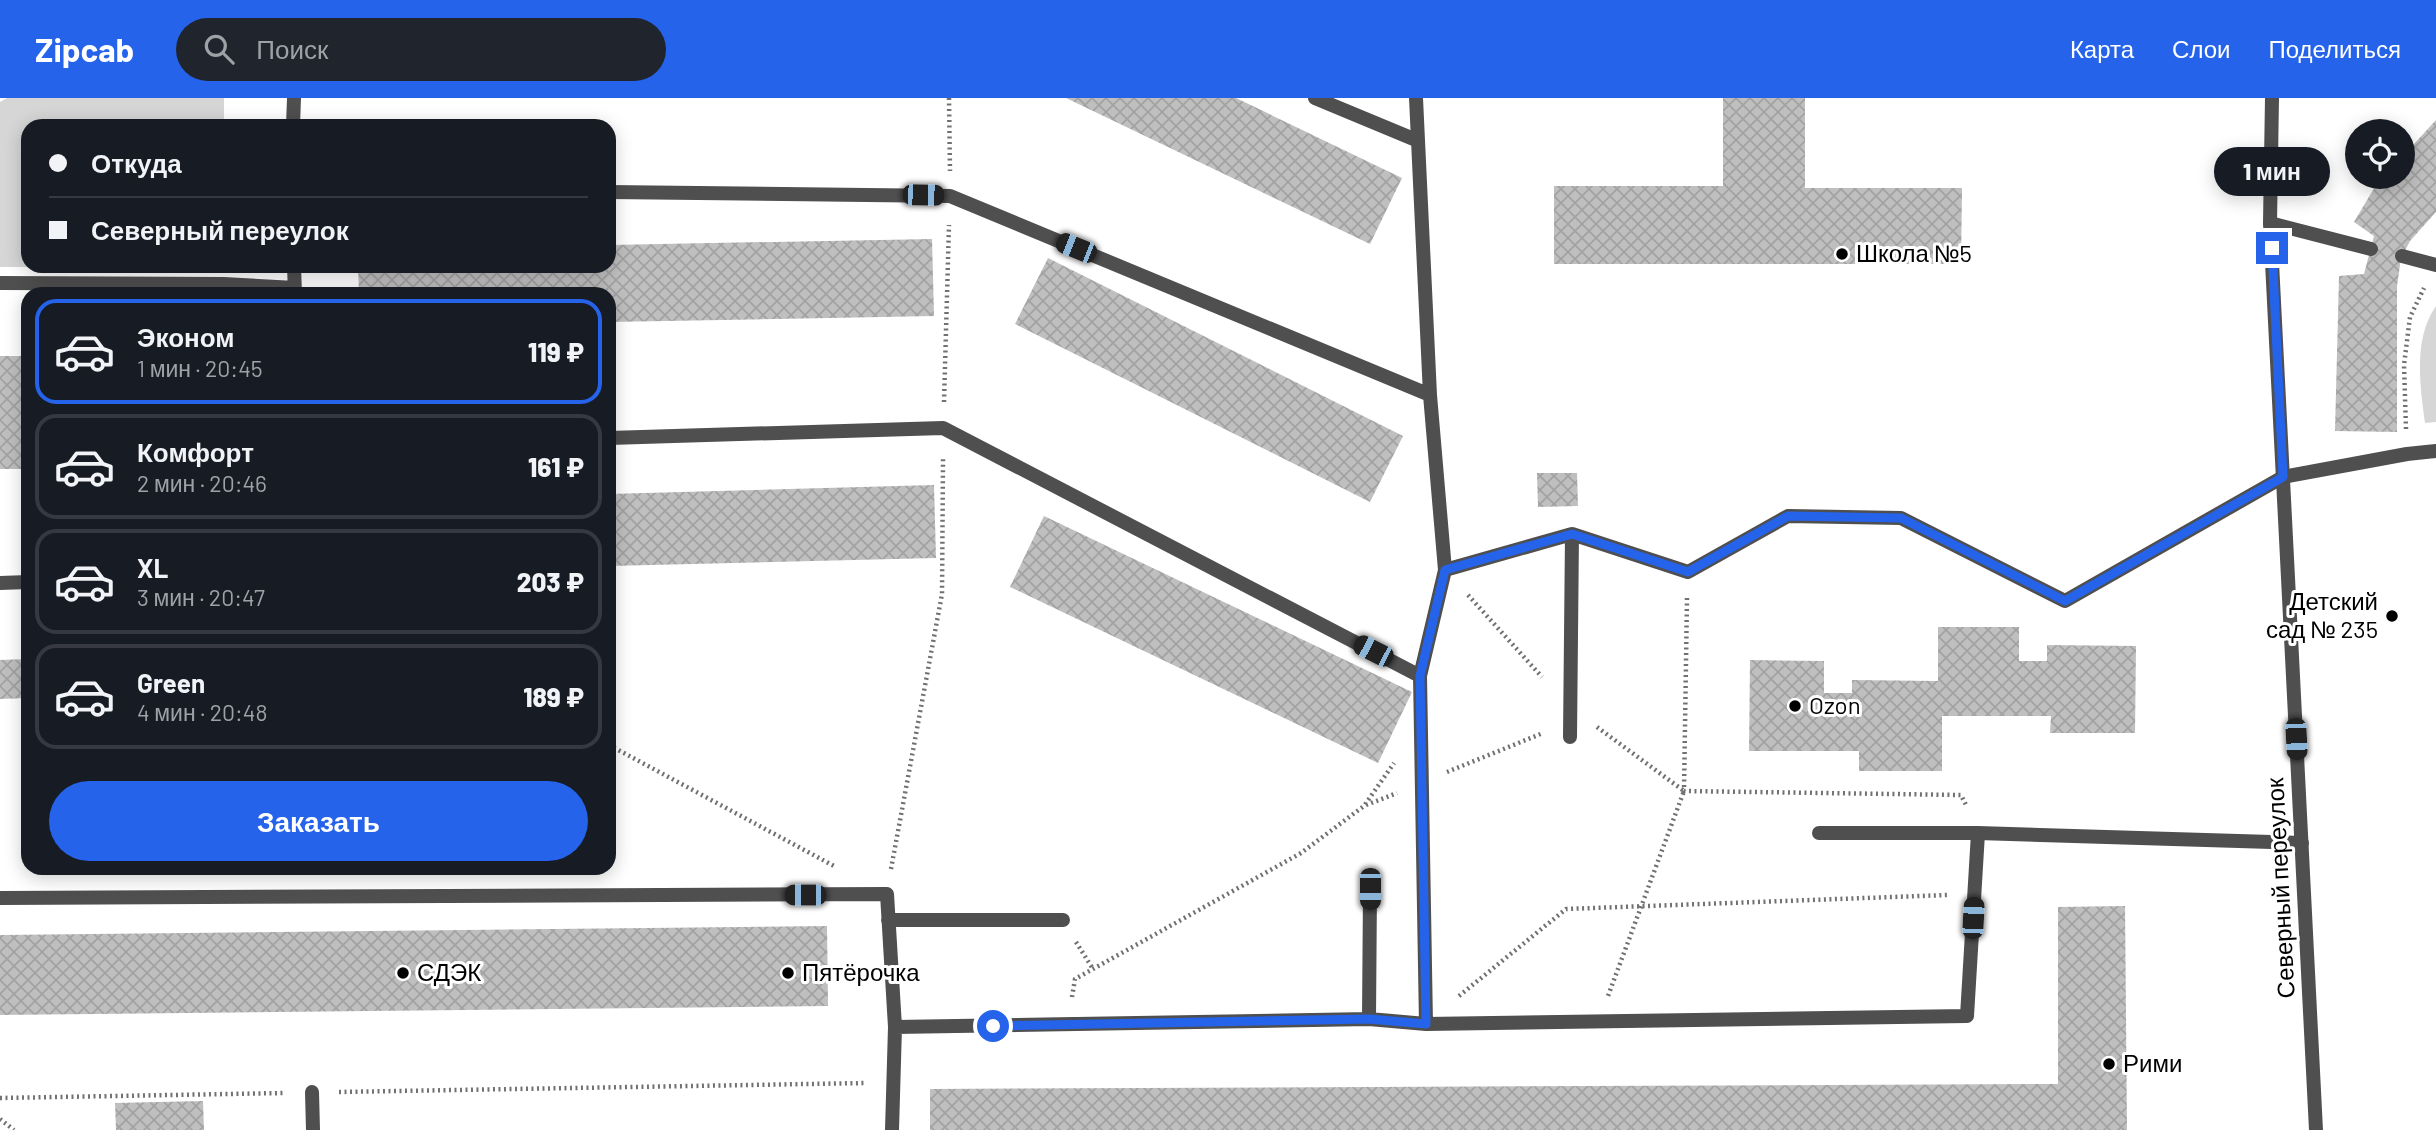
<!DOCTYPE html>
<html lang="ru">
<meta charset="utf-8">
<style>
:root{--surface:#171b24;--page:#20242c;--text:#f1f3f6;--muted:#9ea1a6;--line:#363941;--accent:#2563eb}
body{margin:0;font-family:Barlow,sans-serif;background:var(--page);color:var(--text);height:100vh;display:flex;flex-direction:column;font-size:26px;white-space:nowrap}
*{box-sizing:border-box;margin:0}
p{font-size:23px;color:var(--muted)}
.icon{flex:none;width:38px;height:38px;fill:none;stroke:currentColor;stroke-width:2;stroke-linecap:round;stroke-linejoin:round}
.map{position:relative;flex:1;overflow:hidden}
.details{position:absolute;left:21px;top:189px;width:595px;height:588px;display:flex;flex-direction:column;background:var(--surface);border-radius:21px;box-shadow:0 4px 18px #0003}
.details>*{flex:none}
.banner{position:absolute;left:21px;top:21px;width:595px;height:154px;border-radius:21px;box-shadow:0 4px 18px #0003;display:grid;align-content:center;height:154px;padding:0 28px;background:var(--surface)}
.tools{position:absolute;left:2345px;top:21px;display:grid;gap:14px}
.tools a{display:grid;place-items:center;width:70px;height:70px;border-radius:50%;background:var(--surface);box-shadow:0 4px 18px #0003;font-size:35px}
.end{position:absolute;width:32px;height:32px;margin:-16px;border:9px solid #2563eb;background:#fff;box-shadow:0 0 0 4px #fff}
.from{border-radius:50%}
.bubble{position:absolute;height:49px;border-radius:24px;background:var(--surface);box-shadow:0 4px 18px #0003;font-size:23px;font-weight:800;line-height:49px;text-align:center}
.car{position:absolute;width:21px;height:42px;margin:-21px -10px;border-radius:9px;box-shadow:0 0 5px 2px #0007;background:linear-gradient(#222 24%,#8ab4d8 0 40%,#222 0 76%,#8ab4d8 0 86%,#222 0)}
.banner b{display:flex;align-items:center;gap:24px;height:66px;font-size:26px}
.banner b+b{border-top:2px solid var(--line)}
.banner i{width:18px;height:18px;background:var(--text)}
ul{padding:12px 0 0;list-style:none}
li{display:flex;align-items:center;gap:21px;height:105px;margin:0 14px 10px;padding:0 14px;border:4px solid var(--line);border-radius:21px}
li div{flex:1}
li b{display:block;font-size:26px}
li em{font-style:normal;font-weight:800}
li.current{border-color:var(--accent)}
li>.icon{width:63px;height:63px;stroke-width:1.5}
.action{display:flex;gap:14px;margin-top:auto;padding:14px 28px}
.action a{flex:1;height:80px;border-radius:42px;background:var(--accent);color:#fff;font-size:28px;font-weight:800;line-height:80px;text-align:center}
header{display:flex;align-items:center;gap:42px;box-sizing:border-box;height:98px;padding:0 35px;background:var(--accent);color:#fff}
header strong{font-size:33px}
nav{display:flex;gap:38px;margin-inline-start:auto;font-size:24px}
.search{width:490px;height:63px;background:var(--page);display:flex;align-items:center;gap:18px;box-sizing:border-box;padding:0 24px;border-radius:38px;color:var(--muted);font-size:26px}
.map>svg:first-child{display:block}
.park{fill:#d6d6d6}
.building{fill:url(#building-cross-hatch)}
.lines{fill:none;stroke-linecap:round;stroke-linejoin:round}
.path{stroke:#717171;stroke-width:4.5;stroke-dasharray:2 3.5;stroke-linecap:butt}
.service{stroke:#4f4f4f;stroke-width:14}
.minor{stroke:#4f4f4f;stroke-width:14}
.route{stroke:#2563eb;stroke-width:9}
.poi-dot{fill:#000;stroke:#fff;stroke-width:2.5}
.labels{text-anchor:middle;stroke-width:6;stroke-linejoin:round;paint-order:stroke}
.poi-label{font-size:24px;fill:#000;stroke:#fff;text-anchor:start}
.street-label{font-size:24px;fill:#000;stroke:#fff}
</style>
<header>
<strong>Zipcab</strong>
<div class="search"><svg class="icon" aria-label="search" viewBox="0 0 24 24"><circle cx="10" cy="10" r="6"/><path d="M15 15l6 6"/></svg>Поиск</div>
<nav><a>Карта</a><a>Слои</a><a>Поделиться</a></nav>
</header>
<div class="map">
<svg width="2436" height="1032" viewBox="0 0 2436 1032">
<defs>
<pattern id="building-cross-hatch" width="8" height="8" patternUnits="userSpaceOnUse" patternTransform="scale(1.75)"><rect width="8" height="8" fill="#bfbfbf"/><path d="M0 0l8 8M0 8l8-8" fill="none" stroke="#a2a2a2"/></pattern>
</defs>
<rect width="100%" height="100%" fill="#fff"/>
<path class="park" d="M7,0H224V28H28V168L224,169H0V4Z
M2436,208V324L2425,325C2420,287 2413,241 2436,208Z"/>
<path class="building" d="M1066,0H1236L1402,80L1370,146Z
M1723,0H1805V90H1962L1961,166H1554V88H1723Z
M2436,22V114L2410,143L2401,160L2397,188V334L2335,333L2339,178L2364,176L2374,138L2354,124L2373,92L2385,79H2403V58Z
M932,141L934,218L609,224V196H359L358,168H609V147Z
M1048,160L1403,338L1370,404L1015,226Z
M0,258H28V371H0Z
M1537,375H1577L1578,408L1538,409Z
M934,387L936,460L609,468V396Z
M1044,418L1412,594L1378,665L1010,489Z
M1938,529H2019V563H2047V547L2136,548L2135,635H2050L2051,618H1942V673H1859V653H1749L1750,562L1824,563V595H1852V582L1938,583Z
M28,561V600L0,601V562Z
M2125,808L2127,1032H930V991L2058,986V809Z
M827,828L828,908L0,917V837Z
M203,1003L204,1032H116L115,1005Z"/>
<g class="lines">
<path class="path" d="M949,0L950,73
M944,304L949,127
M2406,331L2404,267L2410,219L2424,190
M1468,497L1542,579
M1687,500L1684,693L1961,697L1966,707
M1597,629L1684,693L1608,898
M609,647L834,768
M1447,674L1543,635
M1366,707L1397,695
M891,771L942,496L943,361
M1076,844L1093,871
M1459,898L1566,811L1947,797
M1072,899L1075,881L1301,755L1364,708L1394,665
M339,994L866,985
M0,1000L285,995
M0,1021L14,1032"/>
<path class="service" d="M1315,0L1416,42
M1416,0L1430,297L1445,472L1420,578L1426,926
M293,28L294,0
M609,94L950,98L1430,297
M2270,125L2371,151
M2402,158L2436,167
M294,168L295,196
M0,185L224,186L295,190
M609,340L943,330L1420,578
M1445,472L1572,436L1688,474L1788,418L1901,420L2065,503L2283,379L2407,356L2436,353
M0,485L28,484
M1570,639L1572,436
M1819,735H1978
M0,800L887,796L895,929
M888,822H1063
M1369,921L1370,791
M312,994L313,1032
M892,1032L895,929L1369,921L1426,926L1967,918L1978,735L2302,745"/>
<path class="minor" d="M2272,0L2270,125L2316,1032"/>
</g>
<g class="lines">
<path class="route" d="M993,928L1369,921L1426,926L1420,578L1445,472L1572,436L1688,474L1788,418L1901,420L2065,503L2283,379L2272,150"/>
</g>
<g class="poi-dot">
<circle cx="1842" cy="156" r="7"/>
<circle cx="2392" cy="518" r="7"/>
<circle cx="1795" cy="608" r="7"/>
<circle cx="403" cy="875" r="7"/>
<circle cx="788" cy="875" r="7"/>
<circle cx="2109" cy="966" r="7"/>
</g>
<g class="labels">
<g class="poi-label">
<text x="1856" y="164">Школа №5</text>
<text x="2378" y="512" text-anchor="end">Детский<tspan x="2378" dy="28">сад № 235</tspan></text>
<text x="1809" y="616">Ozon</text>
<text x="417" y="883">СДЭК</text>
<text x="802" y="883">Пятёрочка</text>
<text x="2123" y="974">Рими</text>
</g>
<g class="street-label">
<text transform="translate(2281 790) rotate(-93)" y="8">Северный переулок</text>
</g>
</g>
</svg>
<div class="tools">
<a><svg class="icon" aria-label="locate" viewBox="0 0 24 24"><circle cx="12" cy="12" r="6"/><path d="M12 2v4M12 18v4M2 12h4M18 12h4"/></svg></a>
</div>
<i class="end from" style="left:993px;top:928px"></i>
<i class="end" style="left:2272px;top:150px"></i>
<div class="bubble" style="left:2214px;top:49px;width:116px">1 мин</div>
<i class="car" style="left:923px;top:97px;rotate:91deg"></i>
<i class="car" style="left:1076px;top:150px;rotate:292deg"></i>
<i class="car" style="left:1373px;top:553px;rotate:297deg"></i>
<i class="car" style="left:2296px;top:641px;rotate:177deg"></i>
<i class="car" style="left:1370px;top:791px;rotate:180deg"></i>
<i class="car" style="left:805px;top:797px;rotate:270deg"></i>
<i class="car" style="left:1973px;top:820px;rotate:3deg"></i>
<div class="banner">
<b><i class="from"></i>Откуда</b>
<b><i></i>Северный переулок</b>
</div>
<section class="details">
<ul>
<li class="current"><svg class="icon" aria-label="car" viewBox="0 0 24 24"><path d="M5 17H2v-5l4-1 3-4h7l3 4 3 1v5h-3M9 17h6M6 11h13"/><circle cx="7" cy="17" r="2"/><circle cx="17" cy="17" r="2"/></svg><div><b>Эконом</b><p>1 мин · 20:45</p></div><em>119 ₽</em></li>
<li><svg class="icon" aria-label="car" viewBox="0 0 24 24"><path d="M5 17H2v-5l4-1 3-4h7l3 4 3 1v5h-3M9 17h6M6 11h13"/><circle cx="7" cy="17" r="2"/><circle cx="17" cy="17" r="2"/></svg><div><b>Комфорт</b><p>2 мин · 20:46</p></div><em>161 ₽</em></li>
<li><svg class="icon" aria-label="car" viewBox="0 0 24 24"><path d="M5 17H2v-5l4-1 3-4h7l3 4 3 1v5h-3M9 17h6M6 11h13"/><circle cx="7" cy="17" r="2"/><circle cx="17" cy="17" r="2"/></svg><div><b>XL</b><p>3 мин · 20:47</p></div><em>203 ₽</em></li>
<li><svg class="icon" aria-label="car" viewBox="0 0 24 24"><path d="M5 17H2v-5l4-1 3-4h7l3 4 3 1v5h-3M9 17h6M6 11h13"/><circle cx="7" cy="17" r="2"/><circle cx="17" cy="17" r="2"/></svg><div><b>Green</b><p>4 мин · 20:48</p></div><em>189 ₽</em></li>
</ul>
<div class="action"><a>Заказать</a></div>
</section>
</div>
